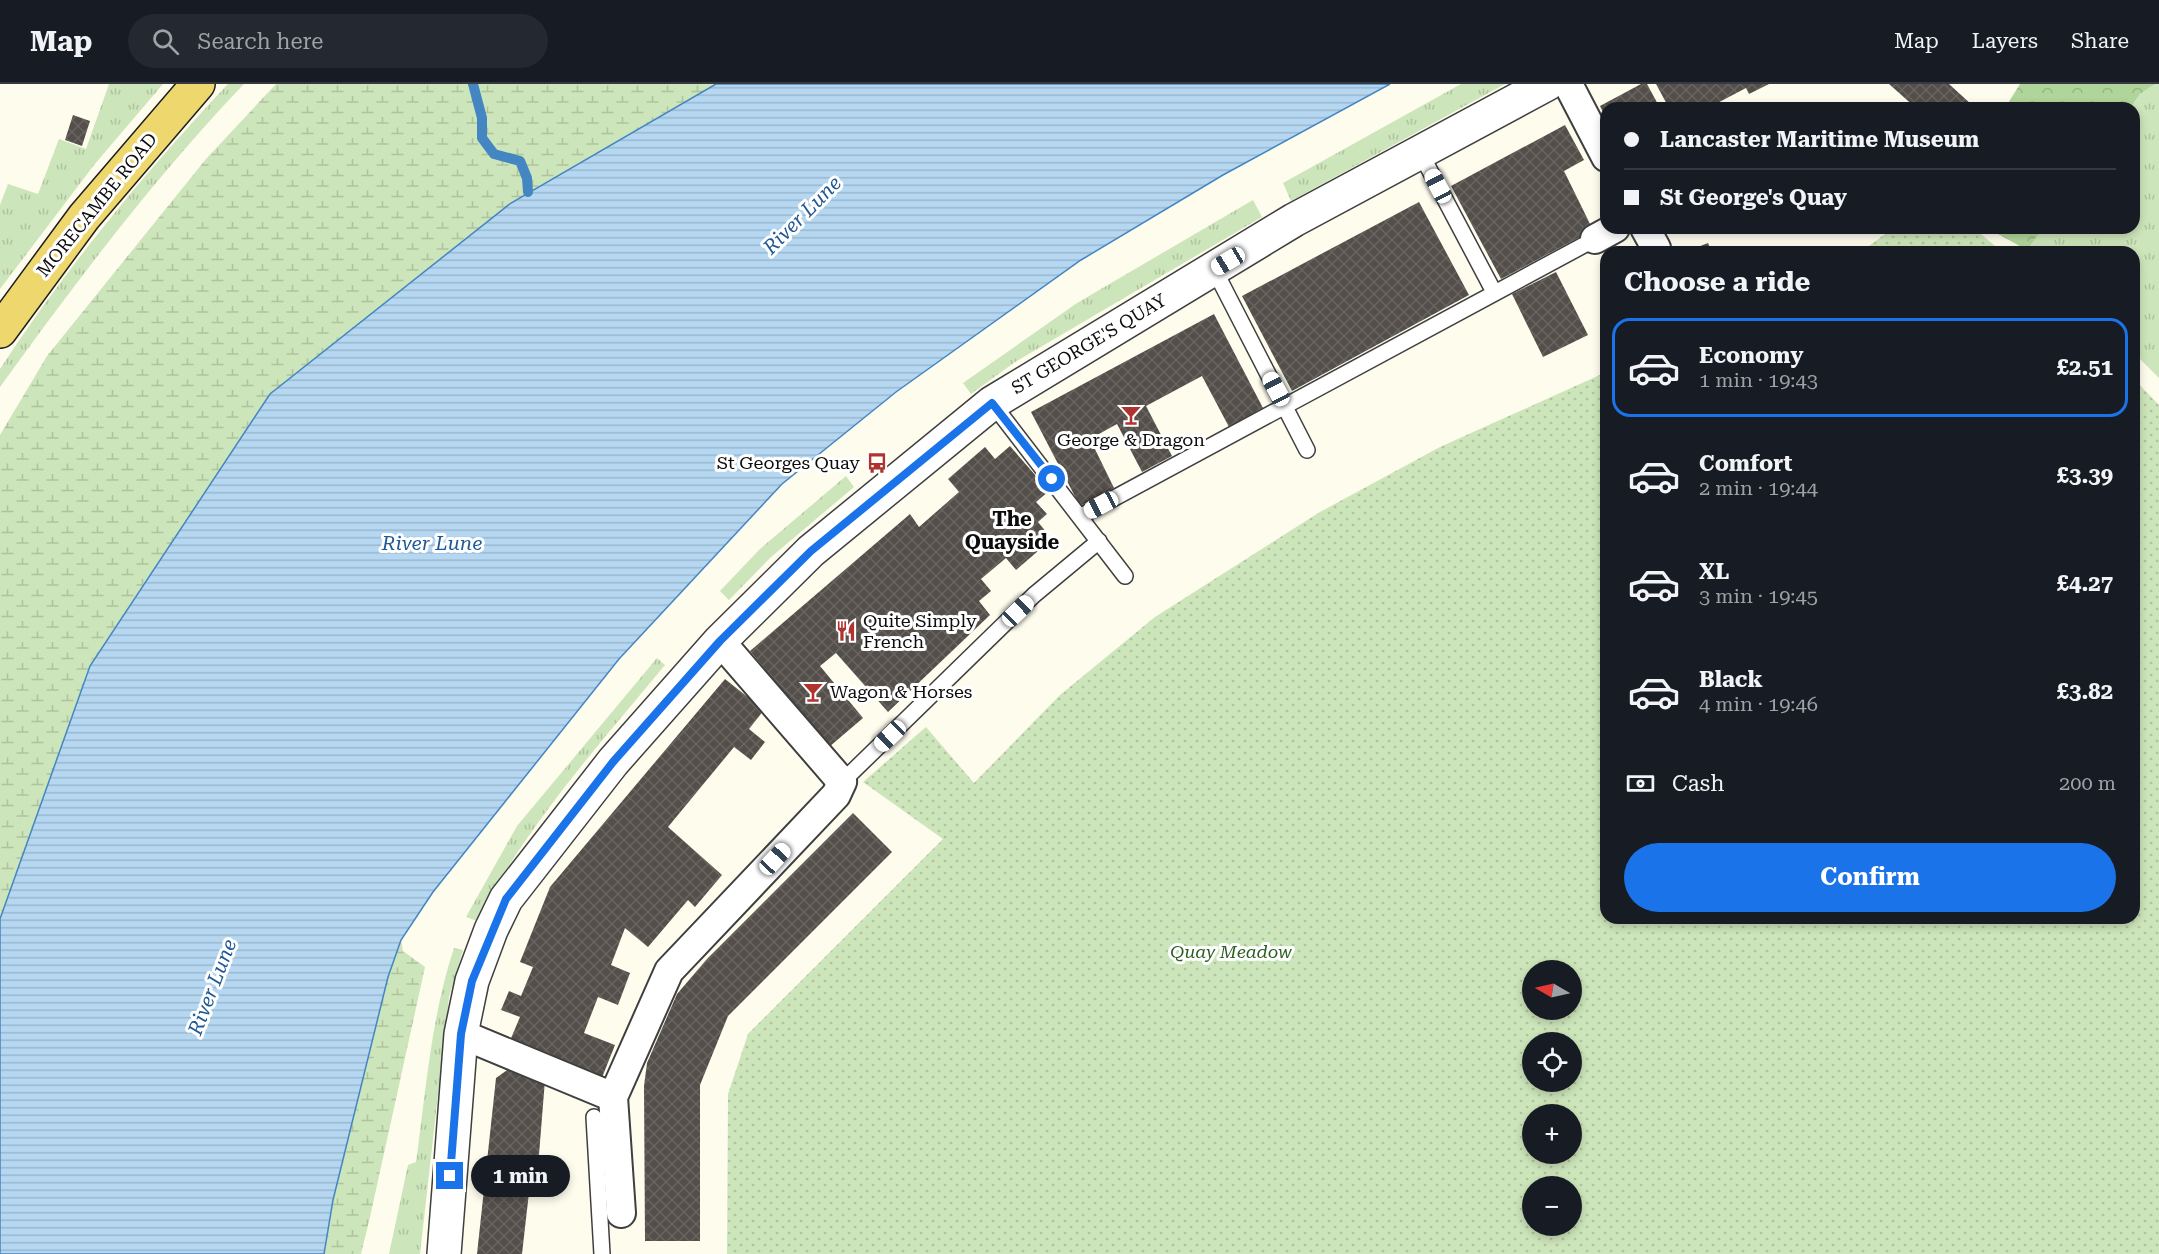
<!DOCTYPE html>
<meta charset="utf-8">
<style>
:root{--surface:#171b24;--page:#242831;--text:#f1f3f6;--muted:#9ea1a6;--line:#363941;--accent:#1a73e8}
body{margin:0;font-family:"Roboto Serif",serif;background:var(--page);color:var(--text);height:100vh;display:flex;flex-direction:column;font-size:22px;white-space:nowrap}
*{box-sizing:border-box;margin:0}
p{font-size:20px;color:var(--muted)}
.icon{flex:none;width:33px;height:33px;fill:none;stroke:currentColor;stroke-width:2;stroke-linecap:round;stroke-linejoin:round}
.map{position:relative;flex:1;overflow:hidden}
.panel{position:absolute;left:1600px;top:162px;width:540px;height:678px;display:flex;flex-direction:column;background:var(--surface);border-radius:18px;box-shadow:0 3px 9px #0003}
.panel>*{flex:none}
.top-card{position:absolute;left:1600px;top:18px;width:540px;height:132px;border-radius:18px;box-shadow:0 3px 9px #0003;display:grid;align-content:center;height:132px;padding:0 24px;background:var(--surface)}
.needle{width:39px;rotate:279deg}
.buttons{position:absolute;left:1522px;top:876px;display:grid;gap:12px}
.buttons a{display:grid;place-items:center;width:60px;height:60px;border-radius:50%;background:var(--surface);box-shadow:0 3px 9px #0003;font-size:30px}
.end{position:absolute;width:27px;height:27px;margin:-14px;border:8px solid #1a73e8;background:#fff;box-shadow:0 0 0 3px #fff}
.from{border-radius:50%}
.bubble{position:absolute;height:42px;border-radius:21px;background:var(--surface);box-shadow:0 3px 9px #0003;font-size:20px;font-weight:700;line-height:42px;text-align:center}
.car{position:absolute;width:18px;height:36px;margin:-18px -9px;border-radius:8px;box-shadow:0 0 4px 2px #0007;background:linear-gradient(#fff 24%,#345 0 40%,#fff 0 76%,#345 0 86%,#fff 0)}
.top-card b{display:flex;align-items:center;gap:21px;height:57px;font-size:22px}
.top-card b+b{border-top:2px solid var(--line)}
.top-card i{width:15px;height:15px;background:var(--text)}
ul{padding:0;list-style:none}
li{display:flex;align-items:center;gap:18px;height:99px;margin:0 12px 9px;padding:0 12px;border:3px solid transparent;border-radius:18px}
li div{flex:1}
li b{display:block;font-size:22px}
li em{font-style:normal;font-weight:700}
li.current{border-color:var(--accent)}
li>.icon{width:54px;height:54px;stroke-width:1.5}
h2{padding:0 24px;font-size:27px;line-height:72px}
.pay{display:flex;align-items:center;gap:15px;height:66px;padding:0 24px;font-size:22px}
.pay p{margin-inline-start:auto}
.button{display:flex;gap:12px;margin-top:auto;padding:12px 24px}
.button a{flex:1;height:69px;border-radius:36px;background:var(--accent);color:#fff;font-size:24px;font-weight:700;line-height:69px;text-align:center}
header{display:flex;align-items:center;gap:36px;box-sizing:border-box;height:84px;padding:0 30px;background:var(--surface);border-bottom:2px solid var(--line)}
header strong{font-size:28px}
nav{display:flex;gap:33px;margin-inline-start:auto;font-size:21px}
.search{width:420px;height:54px;background:var(--page);display:flex;align-items:center;gap:15px;box-sizing:border-box;padding:0 21px;border-radius:33px;color:var(--muted);font-size:22px}
.map>svg:first-child{display:block}
.grass{fill:url(#grass-tufts)}
.forest{fill:url(#forest-crowns)}
.wetland{fill:url(#wetland-marsh)}
.park{fill:url(#park-dots);fill-rule:evenodd}
.water{fill:url(#water-rules);stroke:#4386c2;stroke-width:1.5}
.lines{fill:none;stroke-linecap:round;stroke-linejoin:round}
.stream{stroke:#4386c2;stroke-width:10}
.building{fill:url(#building-cross-hatch)}
.service-casing{stroke:#3f3f3f;stroke-width:18}
.minor-casing{stroke:#3f3f3f;stroke-width:32}
.tertiary-casing{stroke:#3f3f3f;stroke-width:36}
.primary-casing{stroke:#1d1d1d;stroke-width:36}
.service{stroke:#fff;stroke-width:15}
.minor{stroke:#fff;stroke-width:28}
.tertiary{stroke:#fff;stroke-width:33}
.primary{stroke:#eed76d;stroke-width:33}
.route{stroke:#1a73e8;stroke-width:8}
.labels{text-anchor:middle;stroke-width:6;stroke-linejoin:round;paint-order:stroke}
.street-label{font-size:18px;fill:#0c0c0c;stroke:#fff}
.poi-label{font-size:18px;fill:#0c0c0c;stroke:#fff;text-anchor:start}
.park-label{font-size:18px;font-style:italic;fill:#2b5f22;stroke:#fff}
.water-label{font-size:20px;font-style:italic;fill:#205994;stroke:#fff}
.neighbourhood-label{font-size:20px;font-weight:bold;fill:#0c0c0c;stroke:#fff}
</style>
<header>
<strong>Map</strong>
<div class="search"><svg class="icon" aria-label="search" viewBox="0 0 24 24"><circle cx="10" cy="10" r="6"/><path d="M15 15l6 6"/></svg>Search here</div>
<nav><a>Map</a><a>Layers</a><a>Share</a></nav>
</header>
<div class="map">
<svg width="2159" height="1170" viewBox="0 0 2159 1170">
<defs>
<pattern id="grass-tufts" width="24" height="20" patternUnits="userSpaceOnUse" patternTransform="scale(1.5)"><rect width="24" height="20" fill="#cde5ba"/><path d="M3 7l-1-3M5 7V3M7 7l1-3M15 17l-1-3M17 17v-4M19 17l1-3" fill="none" stroke="#afc39f"/></pattern>
<pattern id="forest-crowns" width="20" height="18" patternUnits="userSpaceOnUse" patternTransform="scale(1.5)"><rect width="20" height="18" fill="#b0d59a"/><path d="M2 6a3 3 0 1 1 6 0M12 15a3 3 0 1 1 6 0" fill="none" stroke="#96b684"/></pattern>
<pattern id="wetland-marsh" width="20" height="14" patternUnits="userSpaceOnUse" patternTransform="scale(1.5)"><rect width="20" height="14" fill="#cde5ba"/><path d="M1 5h8M5 5V1M11 12h8M15 12V8" fill="none" stroke="#afc39f"/></pattern>
<pattern id="park-dots" width="8" height="8" patternUnits="userSpaceOnUse" patternTransform="scale(1.5)"><rect width="8" height="8" fill="#cde5ba"/><path d="M2 2h.1M6 6h.1" fill="none" stroke="#afc39f" stroke-width="1.8" stroke-linecap="round"/></pattern>
<pattern id="water-rules" width="6" height="5" patternUnits="userSpaceOnUse" patternTransform="scale(1.5)"><rect width="6" height="5" fill="#b6d7f1"/><path d="M0 2.5h6" fill="none" stroke="#9bb7cd"/></pattern>
<pattern id="building-cross-hatch" width="8" height="8" patternUnits="userSpaceOnUse" patternTransform="scale(1.5)"><rect width="8" height="8" fill="#544f4a"/><path d="M0 0l8 8M0 8l8-8" fill="none" stroke="#686460"/></pattern>
</defs>
<rect width="100%" height="100%" fill="#fefced"/>
<path class="grass" d="M109,0H163L94,81L0,205V121L8,100L38,110L59,55L86,65Z
M228,0H244C154,94 76,198 0,303V285C66,184 145,88 228,0Z
M1461,0H1505L1291,117L1283,99Z
M2155,0H2159V294L2135,270L2134,168L2027,166L2043,144H2134V24H2130L2140,10Z
M1253,116L1262,133L1015,278L971,310L963,299L1077,219Z
M846,392L854,403L770,474L729,516L720,507L760,465Z
M657,574L665,581C597,663 526,742 477,837L466,833L517,742Z
M454,864L463,866L449,913L420,1170H389L408,1081L416,1078C426,1007 431,933 454,864Z"/>
<path class="forest" d="M2020,0H2155L2140,10L2130,24H2005Z
M1987,144H2043L2027,166Z"/>
<path class="wetland" d="M276,0H716L511,119L270,310L90,582L0,835V351L47,272L206,75Z
M401,856L403,867L425,883L370,1133L361,1170H324L333,1116L388,893Z"/>
<path class="park" d="M1893,144H1974L2002,168H1861Z
M1602,290L1606,299V834H2134L2135,296L2159,321V1170H727L728,1010L748,950L943,755L863,698L926,643L974,699L1060,611L1155,533L1320,428L1440,363ZM1533,886H1572V926H1533ZM1533,958H1572V998H1533ZM1533,1030H1572V1070H1533ZM1533,1102H1572V1142H1533Z"/>
<path class="water" d="M716,0H1390L1223,91L1081,176L896,308L782,400L619,575L433,808L401,856L388,893L333,1116L324,1170H0V835L90,582L270,310L511,119Z"/>
<g class="lines">
<path class="stream" d="M473,0L482,34V54L494,70L520,77L527,94L528,108"/>
</g>
<path class="building" d="M1641,0H1647L1660,24H1606V34L1600,22Z
M1656,0H1769L1749,10L1746,4L1708,24H1669Z
M1889,0H1949L1972,21L1969,24H1916Z
M73,31L90,37L82,62L65,56Z
M1565,41L1584,76L1564,87L1593,146L1501,195L1451,102Z
M1419,118L1469,211L1292,307L1242,212Z
M1708,159L1712,168H1685Z
M1556,188L1588,251L1543,273L1512,210Z
M1214,230L1263,324L1229,343L1202,292L1146,322L1172,372L1142,388L1117,340L1090,355L1114,404L1080,422L1031,328Z
M1010,362L1049,407L1036,418L1047,430L1038,438L1052,455L1016,486L1006,474L981,495L991,507L979,517L990,531L888,628L836,569L820,582L863,634L829,663L750,567L910,430L919,443L959,408L948,395L985,363L995,375Z
M725,595L764,626L749,645L765,658L751,676L734,663L668,743L722,791L695,823L688,816L648,863L625,844L611,881L630,889L618,921L598,913L584,949L615,961L601,996L509,959L520,933L501,926L509,907L521,912L533,883L520,878L550,803Z
M853,729L892,768L728,932L700,1001V1157H645L644,1002L647,979L677,910L707,875Z
M510,984L545,996L538,1083L532,1082L522,1170H477L496,994Z"/>
<g class="lines">
<g class="service-casing">
<path id="service" d="M1420,68L1494,208
M1214,185L1307,366
M992,319L1125,492
M1081,432L1595,155
M842,698L1034,511L1099,457
M594,1033L602,1170"/>
</g>
<g class="minor-casing">
<path id="minor" d="M1568,0L1606,73
M1645,144L1656,164
M1595,155L1615,144
M461,950L613,1013
M621,1129L613,1013L669,887L836,711L842,698L720,557"/>
</g>
<g class="tertiary-casing">
<path id="tertiary" d="M444,1170L461,950L472,897L491,846L506,815L613,678L720,557L811,467L992,319L1294,136L1547,0"/>
</g>
<g class="primary-casing">
<path id="primary" d="M0,247L84,133L198,0"/>
</g>
<use href="#service" class="service"/>
<use href="#minor" class="minor"/>
<use href="#tertiary" class="tertiary"/>
<use href="#primary" class="primary"/>
</g>
<g class="lines">
<path class="route" d="M450,1092L461,950L472,897L506,815L613,678L720,557L811,467L992,319L1052,395"/>
</g>
<defs>
<g id="bar-bare" transform="scale(1.62)"><path d="M-6-5H6L.8 .8V4.5H3.5V6h-7V4.5H-.8V.8Z" fill="#b13330" stroke="#fff" stroke-width="2.5" paint-order="stroke"/></g>
<g id="bus-bare" transform="scale(1.62)"><path d="M-5-6H5V4H4V6H2V4H-2V6H-4V4H-5ZM-3.5-4V0h7V-4ZM-3.5 1.2v1.5H-2V1.2ZM2 1.2v1.5H3.5V1.2Z" fill="#b13330" stroke="#fff" stroke-width="2.5" paint-order="stroke"/></g>
<g id="restaurant-bare" transform="scale(1.62)"><path d="M-5-6h1v4h1v-4h1v4h1v-4h1v5L-1.5 .5V6h-2V.5L-5-1ZM5-6V6H3V1.5H1.5Q1.5-4 5-6Z" fill="#b13330" stroke="#fff" stroke-width="2.5" paint-order="stroke"/></g>
</defs>
<g fill-rule="evenodd">
<use href="#bar-bare" x="1131" y="331"/>
<use href="#bus-bare" x="877" y="379"/>
<use href="#restaurant-bare" x="846" y="547"/>
<use href="#bar-bare" x="813" y="608"/>
</g>
<g class="labels">
<g class="street-label">
<text transform="translate(97 121) rotate(-51)" y="6">MORECAMBE ROAD</text>
<text transform="translate(1089 260) rotate(-31)" y="6">ST GEORGE'S QUAY</text>
</g>
<g class="poi-label">
<text x="1131" y="362" text-anchor="middle">George &amp; Dragon</text>
<text x="860" y="385" text-anchor="end">St Georges Quay</text>
<text x="863" y="543">Quite Simply<tspan x="863" dy="21">French</tspan></text>
<text x="830" y="614">Wagon &amp; Horses</text>
</g>
<g class="park-label">
<text x="1231" y="874">Quay Meadow</text>
</g>
<g class="water-label">
<text transform="translate(802 131) rotate(-45)" y="7">River Lune</text>
<text x="432" y="466">River Lune</text>
<text transform="translate(212 903) rotate(-69)" y="7">River Lune</text>
</g>
<g class="neighbourhood-label">
<text x="1012" y="442">The<tspan x="1012" dy="23">Quayside</tspan></text>
</g>
</g>
</svg>
<div class="buttons">
<a><svg class="needle" viewBox="-14 -14 28 28"><path d="M0-13l5 13h-10z" fill="#e53935"/><path d="M0 13l5-13h-10z" fill="#9ea1a6"/></svg></a>
<a><svg class="icon" aria-label="locate" viewBox="0 0 24 24"><circle cx="12" cy="12" r="6"/><path d="M12 2v4M12 18v4M2 12h4M18 12h4"/></svg></a>
<a>+</a>
<a>−</a>
</div>
<i class="end from" style="left:1052px;top:395px"></i>
<i class="end" style="left:450px;top:1092px"></i>
<div class="bubble" style="left:471px;top:1071px;width:99px">1 min</div>
<i class="car" style="left:1438px;top:102px;rotate:332deg"></i>
<i class="car" style="left:1228px;top:177px;rotate:239deg"></i>
<i class="car" style="left:1276px;top:305px;rotate:332deg"></i>
<i class="car" style="left:1101px;top:421px;rotate:242deg"></i>
<i class="car" style="left:1018px;top:527px;rotate:46deg"></i>
<i class="car" style="left:890px;top:652px;rotate:226deg"></i>
<i class="car" style="left:775px;top:775px;rotate:43deg"></i>
<div class="top-card">
<b><i class="from"></i>Lancaster Maritime Museum</b>
<b><i></i>St George's Quay</b>
</div>
<section class="panel">
<h2>Choose a ride</h2>
<ul>
<li class="current"><svg class="icon" aria-label="car" viewBox="0 0 24 24"><path d="M5 17H2v-5l4-1 3-4h7l3 4 3 1v5h-3M9 17h6M6 11h13"/><circle cx="7" cy="17" r="2"/><circle cx="17" cy="17" r="2"/></svg><div><b>Economy</b><p>1 min · 19:43</p></div><em>£2.51</em></li>
<li><svg class="icon" aria-label="car" viewBox="0 0 24 24"><path d="M5 17H2v-5l4-1 3-4h7l3 4 3 1v5h-3M9 17h6M6 11h13"/><circle cx="7" cy="17" r="2"/><circle cx="17" cy="17" r="2"/></svg><div><b>Comfort</b><p>2 min · 19:44</p></div><em>£3.39</em></li>
<li><svg class="icon" aria-label="car" viewBox="0 0 24 24"><path d="M5 17H2v-5l4-1 3-4h7l3 4 3 1v5h-3M9 17h6M6 11h13"/><circle cx="7" cy="17" r="2"/><circle cx="17" cy="17" r="2"/></svg><div><b>XL</b><p>3 min · 19:45</p></div><em>£4.27</em></li>
<li><svg class="icon" aria-label="car" viewBox="0 0 24 24"><path d="M5 17H2v-5l4-1 3-4h7l3 4 3 1v5h-3M9 17h6M6 11h13"/><circle cx="7" cy="17" r="2"/><circle cx="17" cy="17" r="2"/></svg><div><b>Black</b><p>4 min · 19:46</p></div><em>£3.82</em></li>
</ul>
<div class="pay"><svg class="icon" aria-label="cash" viewBox="0 0 24 24"><path d="M3 7h18v10H3z"/><circle cx="12" cy="12" r="2"/></svg>Cash<p>200 m</p></div>
<div class="button"><a>Confirm</a></div>
</section>
</div>
